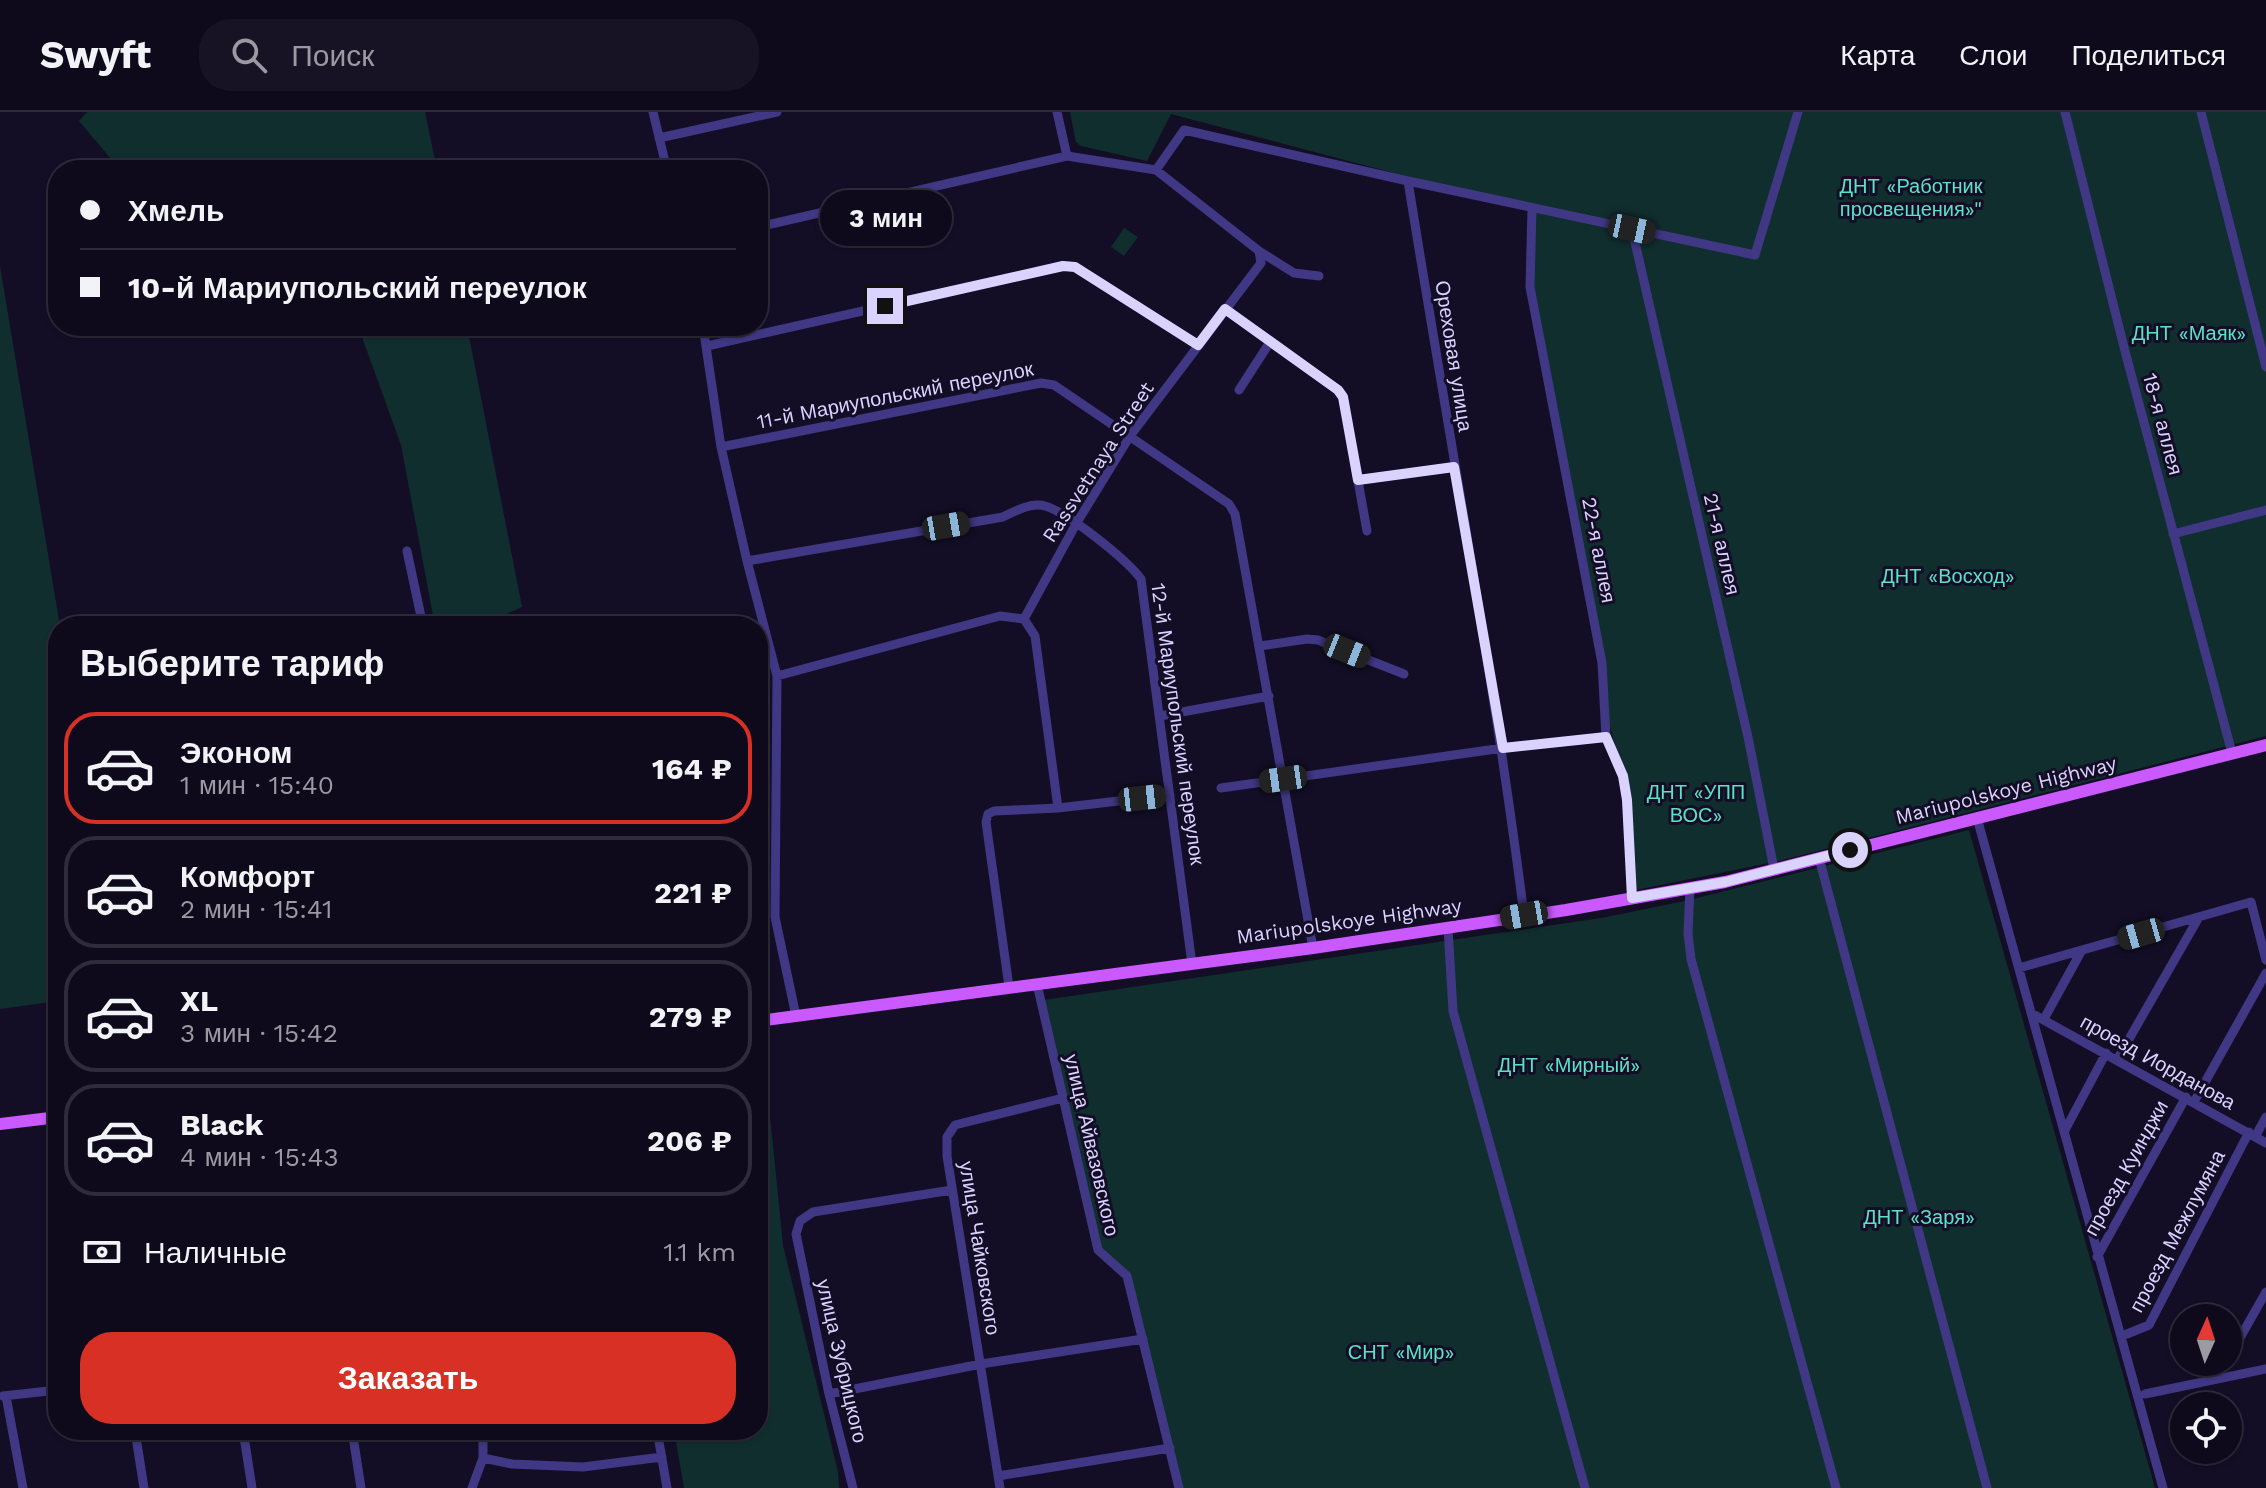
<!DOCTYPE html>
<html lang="ru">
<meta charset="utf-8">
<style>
:root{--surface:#0e0a1c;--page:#171325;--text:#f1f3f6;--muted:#9b9aa3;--line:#2e2b3b;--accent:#d93025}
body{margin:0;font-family:"Work Sans",sans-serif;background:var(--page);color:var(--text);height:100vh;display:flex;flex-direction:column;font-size:30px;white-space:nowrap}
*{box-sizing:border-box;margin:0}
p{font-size:26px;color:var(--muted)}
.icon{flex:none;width:44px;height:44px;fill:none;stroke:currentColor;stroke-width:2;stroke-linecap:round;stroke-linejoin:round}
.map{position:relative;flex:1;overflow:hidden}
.side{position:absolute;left:48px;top:504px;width:720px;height:824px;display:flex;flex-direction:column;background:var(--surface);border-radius:32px;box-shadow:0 2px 6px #0004,0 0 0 2px var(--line)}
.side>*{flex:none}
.banner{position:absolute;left:48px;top:48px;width:720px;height:176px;border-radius:32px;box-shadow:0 2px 6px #0004,0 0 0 2px var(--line);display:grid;align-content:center;height:176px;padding:0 32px;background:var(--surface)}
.needle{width:52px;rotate:3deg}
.tools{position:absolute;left:2170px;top:1192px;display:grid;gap:16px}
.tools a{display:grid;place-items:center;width:72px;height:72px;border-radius:50%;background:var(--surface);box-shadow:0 2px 6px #0004,0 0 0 2px var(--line);font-size:40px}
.end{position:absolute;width:36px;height:36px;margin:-18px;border:10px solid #dad2ff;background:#111;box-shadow:0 0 0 4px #111}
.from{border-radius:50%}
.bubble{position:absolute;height:56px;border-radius:28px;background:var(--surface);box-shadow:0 2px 6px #0004,0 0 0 2px var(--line);font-size:26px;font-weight:700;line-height:56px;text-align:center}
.car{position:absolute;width:24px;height:48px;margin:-24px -12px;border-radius:10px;box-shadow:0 0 6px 2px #0007;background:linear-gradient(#222 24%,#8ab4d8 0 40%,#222 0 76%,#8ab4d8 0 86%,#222 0)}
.banner b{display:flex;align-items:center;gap:28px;height:76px;font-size:30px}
.banner b+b{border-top:2px solid var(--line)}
.banner i{width:20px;height:20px;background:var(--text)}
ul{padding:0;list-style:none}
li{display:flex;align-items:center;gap:24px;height:112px;margin:0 16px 12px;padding:0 16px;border:4px solid var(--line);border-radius:32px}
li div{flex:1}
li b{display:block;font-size:30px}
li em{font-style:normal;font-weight:700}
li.selected{border-color:var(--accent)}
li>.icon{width:72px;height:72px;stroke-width:1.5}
h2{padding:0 32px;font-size:36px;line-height:96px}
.pay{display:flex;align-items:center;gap:20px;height:88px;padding:0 32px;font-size:30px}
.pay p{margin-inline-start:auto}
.action{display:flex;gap:16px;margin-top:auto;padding:16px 32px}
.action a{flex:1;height:92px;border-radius:32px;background:var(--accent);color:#fff;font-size:32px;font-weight:700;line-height:92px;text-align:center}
header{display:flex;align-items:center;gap:48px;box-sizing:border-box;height:112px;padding:0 40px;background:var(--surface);border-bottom:2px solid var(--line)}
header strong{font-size:38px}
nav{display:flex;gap:44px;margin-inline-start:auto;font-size:28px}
.search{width:560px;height:72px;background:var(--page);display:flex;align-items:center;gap:20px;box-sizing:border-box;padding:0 28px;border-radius:32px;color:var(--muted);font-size:30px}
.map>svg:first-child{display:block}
.green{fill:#112e2f}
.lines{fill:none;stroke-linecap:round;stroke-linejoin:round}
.minor{stroke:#403885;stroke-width:9}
.major{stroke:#ca59ff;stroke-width:12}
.route{stroke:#dad2ff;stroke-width:10}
.labels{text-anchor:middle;stroke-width:6;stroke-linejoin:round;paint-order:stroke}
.park-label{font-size:20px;fill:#5ce1c7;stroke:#130e25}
.street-label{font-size:20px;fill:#dad2ff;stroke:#130e25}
</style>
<header>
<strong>Swyft</strong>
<div class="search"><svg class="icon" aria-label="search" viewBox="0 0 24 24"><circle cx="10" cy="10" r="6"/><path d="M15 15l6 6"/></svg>Поиск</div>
<nav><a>Карта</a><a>Слои</a><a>Поделиться</a></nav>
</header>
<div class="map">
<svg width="2266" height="1376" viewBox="0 0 2266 1376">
<rect width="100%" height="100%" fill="#130e25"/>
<path class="green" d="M87,0H425L437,58H178L111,47L79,9Z
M1070,0H2266V624L1779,749L1631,779L1623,664L1604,591L1602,551L1530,175V92L1413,66L1171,2L1147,49L1081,34L1076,30Z
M1124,116L1138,125L1124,144L1111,135Z
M0,154L60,514L58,889L0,897Z
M358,214H467L522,495L482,513L435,514L401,333Z
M1969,718L2155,1376H1182L1128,1163L1099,1138L1044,888L1601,806L1685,789Z
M770,1004L783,1133L838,1360L839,1376H684L674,1318H758V1005Z"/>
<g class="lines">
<path class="minor" d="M653,0L667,58
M1057,0L1067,44
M2065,0L2126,243L2232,641
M2201,0L2266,255
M659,26L777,0
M1156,58L1184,18L1408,69L1755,143L1798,0
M1408,69C1447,314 1493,558 1524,803
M1532,96L1530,175L1602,551L1606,625L1623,664L1627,688L1632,786
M758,115L1067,44L1156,58L1259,139L1294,161L1319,164
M1632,117L1748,625L1774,757
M1225,197L1338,278L1343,285L1367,419
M703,214L721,335L747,449L777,564L775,805L796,904
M707,234L1063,154L1075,155L1198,233
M1239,278L1270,230
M721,335L1041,271L1054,273L1229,392L1235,402L1313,836
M1358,368L1454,355
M2173,422L2266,398
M407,439L423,514
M747,449L1003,405C1015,399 1031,390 1045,394C1069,401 1127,448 1141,467L1192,852
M1024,507L1076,412L1130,324L1261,151L1259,139
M1260,534L1307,527L1318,528L1404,562
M777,564L1000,504L1024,507L1035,524L1058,696
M1160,604L1269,584
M1221,676L1503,636L1606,625
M1977,706L2163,1376
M1819,746L1987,1376
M1690,776L1688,822L1691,847L1836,1376
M1448,816L1453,899L1585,1376
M2019,856L2251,790L2266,848
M1037,872L1098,1138L1127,1164L1179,1376
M1009,875L986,710L988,702L994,699L1058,696L1170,683
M2031,901L2266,1031
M2044,907L2082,838
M2117,948L2199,805
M2194,990L2266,861
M2064,1020L2106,941
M2255,1025L2266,1005
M2097,1145L2186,985
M2127,1222L2149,1213L2249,1020
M2228,1247L2266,1180
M829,1282L981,1252L1143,1227
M2145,1282L2266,1257
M3,1284L58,1278
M6,1284L23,1376
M135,1318L136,1325L163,1318
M243,1318L252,1376
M352,1318L361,1376
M657,1318L667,1376
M136,1325L144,1376
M483,1346L512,1352L583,1355L662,1345
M998,1364L1170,1336
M472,1376L483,1346V1318
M853,1376L829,1282L796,1122L800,1109L813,1100L952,1078
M1000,1376L947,1044V1025L955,1013L1063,986"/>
<path class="major" d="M758,909L1313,836L1566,798L1725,770L2266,633
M0,1012L58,1005"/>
</g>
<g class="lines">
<path class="route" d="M885,194L1063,154L1075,155L1198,233L1225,197L1338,278L1343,285L1358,368L1454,355L1503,636L1606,625L1623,664L1627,688L1632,786L1725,770L1850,738"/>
</g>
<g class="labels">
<g class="park-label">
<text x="1911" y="81">ДНТ «Работник<tspan x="1911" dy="23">просвещения»"</tspan></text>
<text x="2189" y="228">ДНТ «Маяк»</text>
<text x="1948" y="471">ДНТ «Восход»</text>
<text x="1696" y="687">ДНТ «УПП<tspan x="1696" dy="23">ВОС»</tspan></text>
<text x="1569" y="960">ДНТ «Мирный»</text>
<text x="1919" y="1112">ДНТ «Заря»</text>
<text x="1401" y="1247">СНТ «Мир»</text>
</g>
<g class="street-label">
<text transform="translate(1454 244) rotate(81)" y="7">Ореховая улица</text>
<text transform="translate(895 283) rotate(-11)" y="7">11-й Мариупольский переулок</text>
<text transform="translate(2163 312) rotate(75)" y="7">18-я аллея</text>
<text transform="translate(1098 350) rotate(-57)" y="7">Rassvetnaya Street</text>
<text transform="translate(1722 432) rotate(77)" y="7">21-я аллея</text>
<text transform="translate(1599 438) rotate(79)" y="7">22-я аллея</text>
<text transform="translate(1178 612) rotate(82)" y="7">12-й Мариупольский переулок</text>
<text transform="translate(2006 678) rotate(-14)" y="7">Mariupolskoye Highway</text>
<text transform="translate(1349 809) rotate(-8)" y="7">Mariupolskoye Highway</text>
<text transform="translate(2158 950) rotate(29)" y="7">проезд Иорданова</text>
<text transform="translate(1092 1033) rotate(77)" y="7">улица Айвазовского</text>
<text transform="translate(2126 1056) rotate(-61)" y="7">проезд Куинджи</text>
<text transform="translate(2177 1119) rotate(-62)" y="7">проезд Межлумяна</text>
<text transform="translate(980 1136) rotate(81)" y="7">улица Чайковского</text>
<text transform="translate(842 1249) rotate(77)" y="7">улица Зубрицкого</text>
</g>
</g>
</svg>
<div class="tools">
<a><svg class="needle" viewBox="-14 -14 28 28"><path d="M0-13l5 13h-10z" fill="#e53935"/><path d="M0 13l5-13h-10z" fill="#9b9aa3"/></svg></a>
<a><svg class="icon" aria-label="locate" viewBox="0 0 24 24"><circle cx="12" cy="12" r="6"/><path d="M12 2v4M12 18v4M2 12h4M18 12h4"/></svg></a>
</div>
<i class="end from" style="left:1850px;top:738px"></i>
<i class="end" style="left:885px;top:194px"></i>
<div class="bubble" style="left:820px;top:78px;width:132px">3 мин</div>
<i class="car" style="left:1632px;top:117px;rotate:102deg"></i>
<i class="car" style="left:946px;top:414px;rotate:80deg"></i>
<i class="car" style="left:1347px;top:539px;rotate:112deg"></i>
<i class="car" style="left:1283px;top:667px;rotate:262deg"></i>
<i class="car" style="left:1142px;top:686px;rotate:84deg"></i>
<i class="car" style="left:1524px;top:803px;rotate:260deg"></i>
<i class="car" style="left:2141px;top:822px;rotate:254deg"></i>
<div class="banner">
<b><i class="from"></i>Хмель</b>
<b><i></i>10-й Мариупольский переулок</b>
</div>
<section class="side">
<h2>Выберите тариф</h2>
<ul>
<li class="selected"><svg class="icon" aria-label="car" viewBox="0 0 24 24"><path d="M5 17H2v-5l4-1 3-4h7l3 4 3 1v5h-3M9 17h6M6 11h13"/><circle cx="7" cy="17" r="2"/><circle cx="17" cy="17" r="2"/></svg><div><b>Эконом</b><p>1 мин · 15:40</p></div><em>164 ₽</em></li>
<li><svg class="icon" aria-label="car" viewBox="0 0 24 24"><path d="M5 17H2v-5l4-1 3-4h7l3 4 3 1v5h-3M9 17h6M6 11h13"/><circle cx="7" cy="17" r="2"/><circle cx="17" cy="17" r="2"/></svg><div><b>Комфорт</b><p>2 мин · 15:41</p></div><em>221 ₽</em></li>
<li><svg class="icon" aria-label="car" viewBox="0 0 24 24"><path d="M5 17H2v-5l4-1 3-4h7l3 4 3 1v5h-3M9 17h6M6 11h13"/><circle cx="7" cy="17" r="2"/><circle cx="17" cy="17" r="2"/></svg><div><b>XL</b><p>3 мин · 15:42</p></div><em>279 ₽</em></li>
<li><svg class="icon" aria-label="car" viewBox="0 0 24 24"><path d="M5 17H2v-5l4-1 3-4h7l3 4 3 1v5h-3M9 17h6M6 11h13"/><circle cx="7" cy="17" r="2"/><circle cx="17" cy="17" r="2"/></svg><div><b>Black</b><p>4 мин · 15:43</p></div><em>206 ₽</em></li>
</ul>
<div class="pay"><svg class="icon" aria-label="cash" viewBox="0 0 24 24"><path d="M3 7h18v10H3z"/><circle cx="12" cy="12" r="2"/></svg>Наличные<p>1.1 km</p></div>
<div class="action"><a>Заказать</a></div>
</section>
</div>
